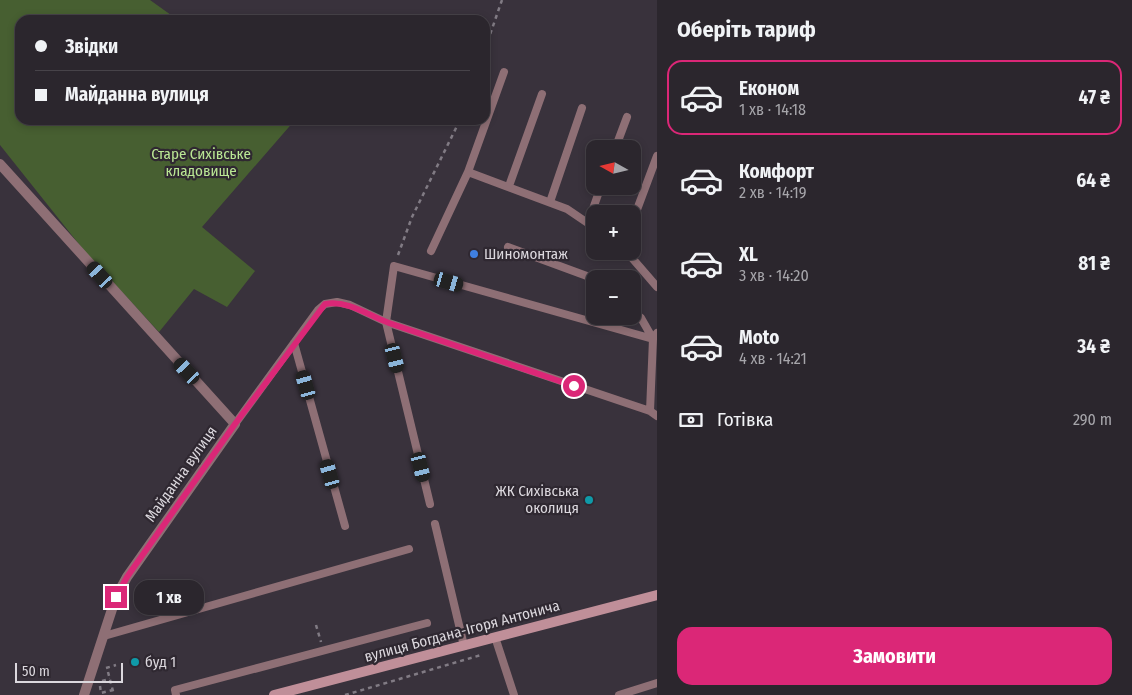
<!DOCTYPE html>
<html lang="uk">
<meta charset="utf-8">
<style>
:root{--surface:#2b262d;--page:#332e35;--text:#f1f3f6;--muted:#a6a5aa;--line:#474349;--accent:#db2777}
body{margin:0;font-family:"Fira Sans Condensed",sans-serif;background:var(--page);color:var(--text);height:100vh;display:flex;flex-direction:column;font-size:19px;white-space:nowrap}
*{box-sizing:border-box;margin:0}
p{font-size:16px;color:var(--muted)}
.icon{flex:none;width:28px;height:28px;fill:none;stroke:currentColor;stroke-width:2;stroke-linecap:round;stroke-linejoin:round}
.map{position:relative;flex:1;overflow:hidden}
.details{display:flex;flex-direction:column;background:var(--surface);width:475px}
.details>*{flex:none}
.hud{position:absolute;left:15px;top:15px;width:475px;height:110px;border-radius:15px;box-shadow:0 2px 8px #0003,0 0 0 1px var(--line);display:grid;align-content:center;height:110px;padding:0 20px;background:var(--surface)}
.needle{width:32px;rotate:278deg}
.tools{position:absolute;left:586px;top:140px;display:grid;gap:10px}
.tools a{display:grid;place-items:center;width:55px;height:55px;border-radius:10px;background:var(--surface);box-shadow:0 2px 8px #0003,0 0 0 1px var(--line);font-size:25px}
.scale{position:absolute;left:15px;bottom:12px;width:108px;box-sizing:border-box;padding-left:5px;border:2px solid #dcd8de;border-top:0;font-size:14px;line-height:18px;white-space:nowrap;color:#dcd8de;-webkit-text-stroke:4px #2f2831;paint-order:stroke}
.end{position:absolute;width:22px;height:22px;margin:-11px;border:6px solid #db2777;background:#fff;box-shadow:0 0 0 2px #fff}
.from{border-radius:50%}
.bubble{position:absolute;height:35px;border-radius:15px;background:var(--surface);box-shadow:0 2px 8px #0003,0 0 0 1px var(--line);font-size:16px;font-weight:700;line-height:35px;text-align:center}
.car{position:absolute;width:15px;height:30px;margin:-15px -8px;border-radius:6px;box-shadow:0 0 4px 1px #0007;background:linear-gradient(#222 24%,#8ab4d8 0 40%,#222 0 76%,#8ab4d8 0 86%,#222 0)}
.hud b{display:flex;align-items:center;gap:18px;height:48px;font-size:19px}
.hud b+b{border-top:1px solid var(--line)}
.hud i{width:12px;height:12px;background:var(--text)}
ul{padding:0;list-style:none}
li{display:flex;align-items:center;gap:15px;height:75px;margin:0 10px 8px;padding:0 10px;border:2px solid transparent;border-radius:15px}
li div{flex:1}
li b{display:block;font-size:19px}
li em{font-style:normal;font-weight:700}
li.selected{border-color:var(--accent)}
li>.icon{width:45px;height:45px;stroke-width:1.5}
h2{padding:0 20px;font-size:22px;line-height:60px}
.pay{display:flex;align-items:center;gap:12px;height:55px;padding:0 20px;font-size:19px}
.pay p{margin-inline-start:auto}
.cta{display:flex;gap:10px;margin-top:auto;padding:10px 20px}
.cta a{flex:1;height:58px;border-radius:15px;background:var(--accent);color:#fff;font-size:20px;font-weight:700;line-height:58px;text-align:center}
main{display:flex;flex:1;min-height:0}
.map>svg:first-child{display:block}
.green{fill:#475f31}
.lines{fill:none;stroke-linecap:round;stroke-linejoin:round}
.path{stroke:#817b84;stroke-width:2.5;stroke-dasharray:4 4;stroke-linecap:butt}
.service{stroke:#8e6f75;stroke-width:8}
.minor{stroke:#8e6f75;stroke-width:10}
.secondary{stroke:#c08f99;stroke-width:10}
.route{stroke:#db2777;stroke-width:6}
.shop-dot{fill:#3f7fe0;stroke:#2f2831;stroke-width:2}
.culture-dot{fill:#0f9aa8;stroke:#2f2831;stroke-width:2}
.labels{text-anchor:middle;stroke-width:4.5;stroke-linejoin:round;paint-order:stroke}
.park-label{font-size:15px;fill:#bae794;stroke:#2f2831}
.poi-label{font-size:15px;fill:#dcd8de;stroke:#2f2831;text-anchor:start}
.street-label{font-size:15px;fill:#dcd8de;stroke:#2f2831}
</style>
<main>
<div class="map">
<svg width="657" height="695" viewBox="0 0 657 695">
<rect width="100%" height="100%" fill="#39323c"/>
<path class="green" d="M0,0H150L178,20H20V120H295L202,227L255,271L227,307L194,289L159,332L86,253L0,145Z"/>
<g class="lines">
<path class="path" d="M485,49L502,0
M398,255L412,217L460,120
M316,625L321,642
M106,668L116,665
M108,672L114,695
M102,681L110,679
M100,686L101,693L113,690
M345,695L481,655"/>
<path class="service" d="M615,149L627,117
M468,172L504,72
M509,186L542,94
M550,202L582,108
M588,223L601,186
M632,223L657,156
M508,247L595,279
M431,251L468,172L567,209L595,228
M626,251L657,287
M632,311L641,318L653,339L650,411
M294,343L345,526
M235,424L318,310L325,304L337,302L350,305L386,322L650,411L657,416
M430,504L386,322L394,266L653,339L657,333
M435,524L464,646
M104,636L409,549
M495,637L514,695
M176,695L175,690L427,623
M619,695L657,683"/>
<path class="minor" d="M0,164L235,424L127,577L116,597L84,695"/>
<path class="secondary" d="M274,695L657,595"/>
</g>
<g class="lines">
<path class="route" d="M116,597L127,577L235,424L325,304C349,300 367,315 389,323C451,344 513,365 574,386"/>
</g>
<circle class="shop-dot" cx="474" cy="254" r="5"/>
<g class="culture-dot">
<circle cx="589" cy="500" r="5"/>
<circle cx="135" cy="662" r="5"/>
</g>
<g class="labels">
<g class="park-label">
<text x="201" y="159">Старе Сихівське<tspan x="201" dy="17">кладовище</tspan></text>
</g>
<g class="poi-label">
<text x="484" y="259">Шиномонтаж</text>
<text x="579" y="496" text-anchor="end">ЖК Сихівська<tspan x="579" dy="17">околиця</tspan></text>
<text x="145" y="667">буд 1</text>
</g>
<g class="street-label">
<text transform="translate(181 474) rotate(-55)" y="5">Майданна вулиця</text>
<text transform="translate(462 631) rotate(-15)" y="5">вулиця Богдана-Ігоря Антонича</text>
</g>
</g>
</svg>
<div class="tools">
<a><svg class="needle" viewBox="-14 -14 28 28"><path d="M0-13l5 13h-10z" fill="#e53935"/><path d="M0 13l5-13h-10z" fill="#a6a5aa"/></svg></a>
<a>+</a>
<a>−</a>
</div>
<div class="scale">50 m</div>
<i class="end from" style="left:574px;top:386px"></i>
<i class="end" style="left:116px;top:597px"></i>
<div class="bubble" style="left:134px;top:580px;width:70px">1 хв</div>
<i class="car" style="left:100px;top:275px;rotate:318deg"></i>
<i class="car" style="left:449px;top:282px;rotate:106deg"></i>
<i class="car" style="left:395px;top:358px;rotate:166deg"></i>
<i class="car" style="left:187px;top:371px;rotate:317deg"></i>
<i class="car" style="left:306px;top:385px;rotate:344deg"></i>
<i class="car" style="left:421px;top:467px;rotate:166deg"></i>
<i class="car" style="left:330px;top:474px;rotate:344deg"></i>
<div class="hud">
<b><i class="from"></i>Звідки</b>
<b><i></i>Майданна вулиця</b>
</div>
</div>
<section class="details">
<h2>Оберіть тариф</h2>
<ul>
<li class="selected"><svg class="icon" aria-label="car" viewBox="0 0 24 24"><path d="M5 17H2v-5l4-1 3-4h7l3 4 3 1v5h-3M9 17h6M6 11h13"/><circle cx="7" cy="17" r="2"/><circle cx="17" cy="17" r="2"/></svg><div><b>Економ</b><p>1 хв · 14:18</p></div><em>47 ₴</em></li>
<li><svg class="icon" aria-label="car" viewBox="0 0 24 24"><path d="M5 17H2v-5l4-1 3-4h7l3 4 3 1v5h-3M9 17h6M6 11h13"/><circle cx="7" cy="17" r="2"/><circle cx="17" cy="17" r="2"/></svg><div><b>Комфорт</b><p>2 хв · 14:19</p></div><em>64 ₴</em></li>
<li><svg class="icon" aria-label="car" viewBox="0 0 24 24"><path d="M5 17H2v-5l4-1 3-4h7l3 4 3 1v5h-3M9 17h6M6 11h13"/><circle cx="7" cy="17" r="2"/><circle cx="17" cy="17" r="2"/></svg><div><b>XL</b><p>3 хв · 14:20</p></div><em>81 ₴</em></li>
<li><svg class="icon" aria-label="car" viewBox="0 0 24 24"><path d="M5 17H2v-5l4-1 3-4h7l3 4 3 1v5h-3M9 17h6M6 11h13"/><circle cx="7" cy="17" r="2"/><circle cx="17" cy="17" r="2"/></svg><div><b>Moto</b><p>4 хв · 14:21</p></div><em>34 ₴</em></li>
</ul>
<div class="pay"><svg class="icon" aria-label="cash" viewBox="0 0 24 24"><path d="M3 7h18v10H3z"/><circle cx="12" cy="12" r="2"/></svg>Готівка<p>290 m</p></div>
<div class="cta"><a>Замовити</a></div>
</section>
</main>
